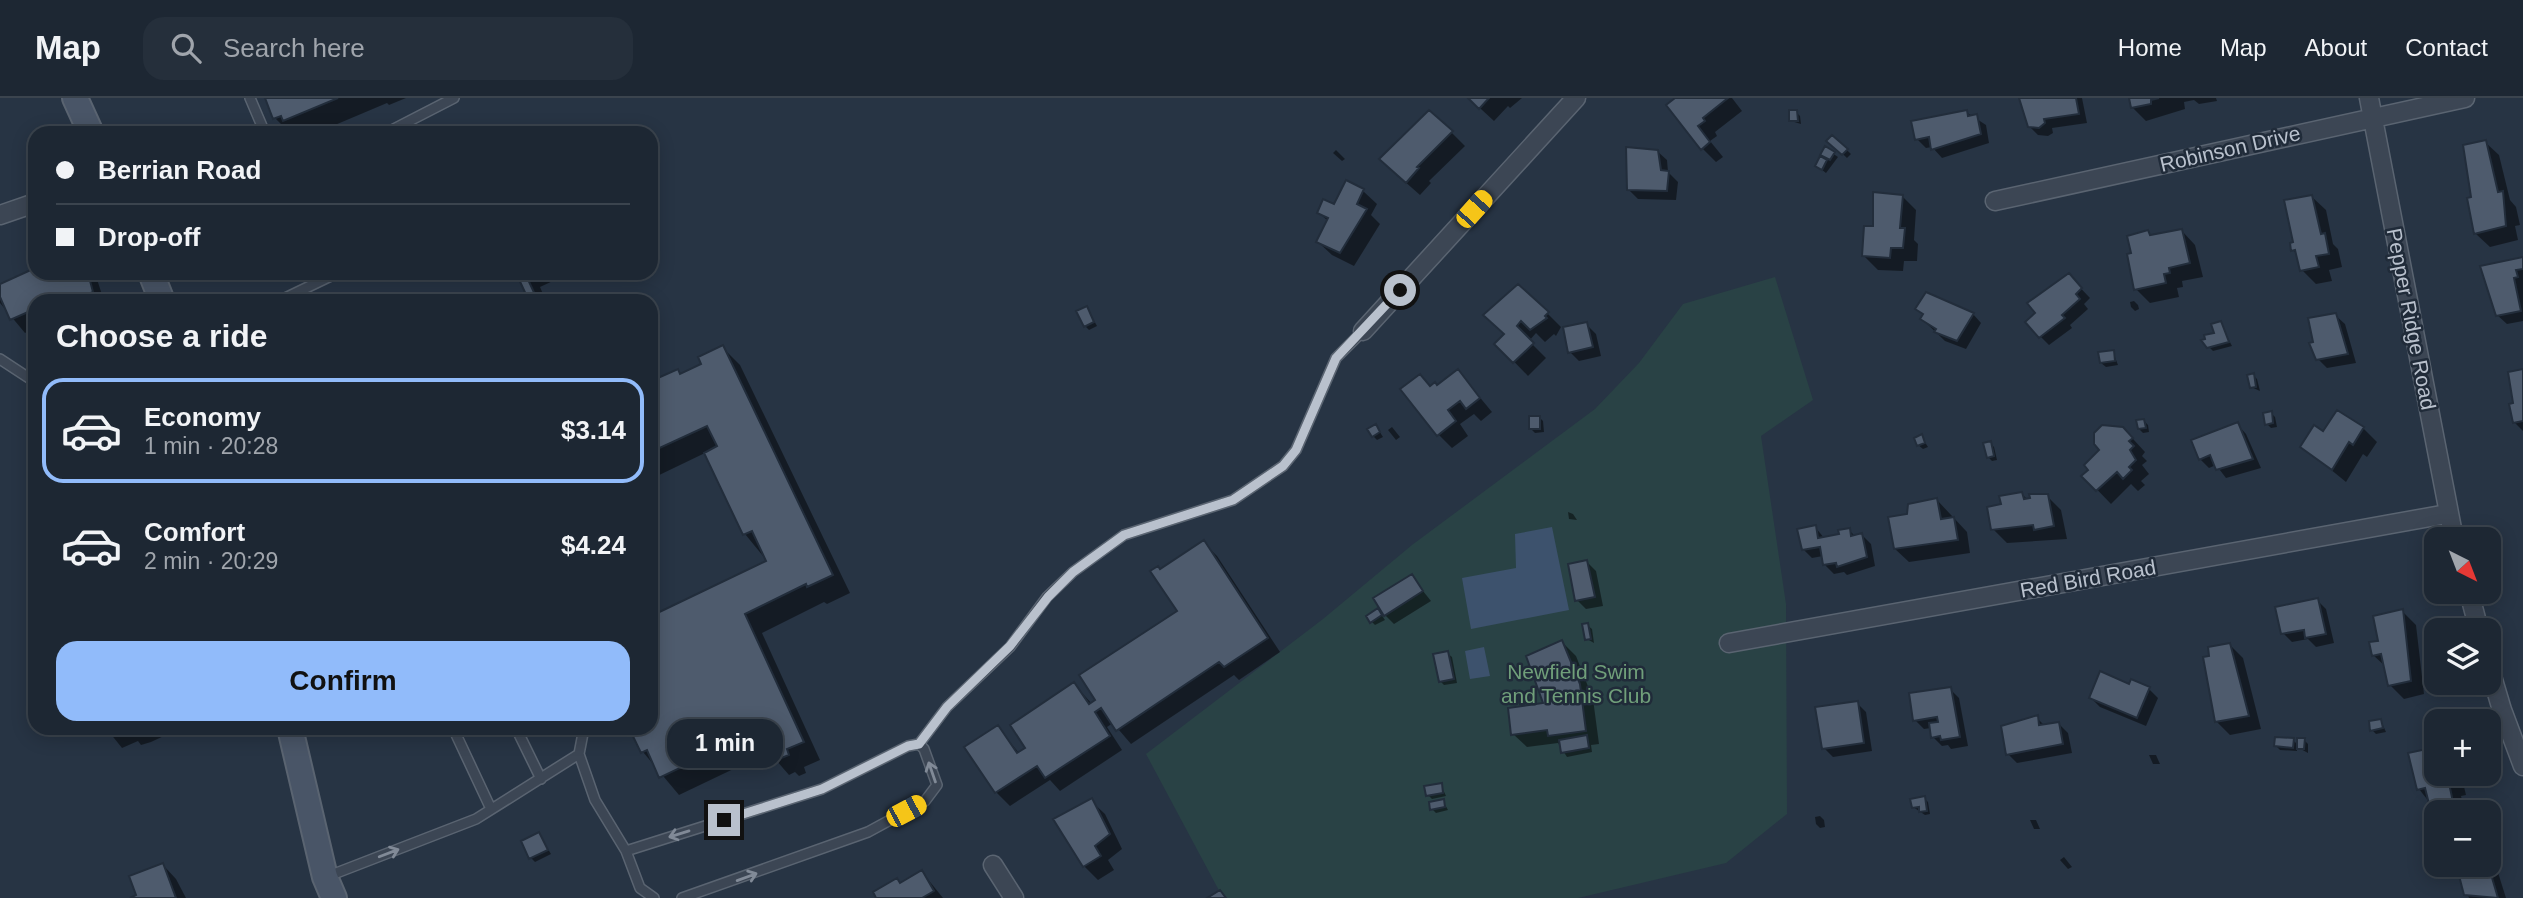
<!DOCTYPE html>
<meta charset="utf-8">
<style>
:root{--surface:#1d2733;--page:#252f3b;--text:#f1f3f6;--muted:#a0a5ac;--line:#3b444e;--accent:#91bbfa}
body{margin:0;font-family:Helvetica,sans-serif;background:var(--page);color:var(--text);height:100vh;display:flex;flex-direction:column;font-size:26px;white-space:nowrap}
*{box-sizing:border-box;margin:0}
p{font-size:23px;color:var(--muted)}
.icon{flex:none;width:38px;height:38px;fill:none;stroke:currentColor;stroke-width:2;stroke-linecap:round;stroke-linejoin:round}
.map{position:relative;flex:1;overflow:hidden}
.drawer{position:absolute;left:28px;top:196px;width:630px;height:441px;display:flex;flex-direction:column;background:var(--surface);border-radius:21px;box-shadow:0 4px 18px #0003,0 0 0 2px var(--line)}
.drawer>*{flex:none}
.top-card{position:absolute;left:28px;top:28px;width:630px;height:154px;border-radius:21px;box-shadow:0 4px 18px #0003,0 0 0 2px var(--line);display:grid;align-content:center;height:154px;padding:0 28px;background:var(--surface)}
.needle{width:46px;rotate:138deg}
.tools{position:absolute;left:2424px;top:429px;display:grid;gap:14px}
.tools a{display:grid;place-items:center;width:77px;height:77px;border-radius:14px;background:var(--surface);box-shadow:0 4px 18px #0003,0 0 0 2px var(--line);font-size:35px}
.end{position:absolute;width:32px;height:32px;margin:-16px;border:9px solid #b9c1cd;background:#111;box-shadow:0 0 0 4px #111}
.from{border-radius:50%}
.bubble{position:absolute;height:49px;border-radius:21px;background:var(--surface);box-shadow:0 4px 18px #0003,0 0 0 2px var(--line);font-size:23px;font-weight:800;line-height:49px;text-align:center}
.car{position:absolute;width:21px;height:42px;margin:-21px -10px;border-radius:9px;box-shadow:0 0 5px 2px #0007;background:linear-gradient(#f5c518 24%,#345 0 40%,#f5c518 0 76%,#345 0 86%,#f5c518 0)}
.top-card b{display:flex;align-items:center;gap:24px;height:66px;font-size:26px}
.top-card b+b{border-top:2px solid var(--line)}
.top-card i{width:18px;height:18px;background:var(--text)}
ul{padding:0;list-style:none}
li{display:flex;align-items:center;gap:21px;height:105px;margin:0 14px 10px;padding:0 14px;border:4px solid transparent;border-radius:21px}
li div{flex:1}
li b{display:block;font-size:26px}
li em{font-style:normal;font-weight:800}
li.active{border-color:var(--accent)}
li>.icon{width:63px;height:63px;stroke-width:1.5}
h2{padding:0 28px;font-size:32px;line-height:84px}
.primary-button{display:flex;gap:14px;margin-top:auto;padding:14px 28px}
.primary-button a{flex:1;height:80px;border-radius:21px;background:var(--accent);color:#111;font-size:28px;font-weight:800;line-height:80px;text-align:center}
header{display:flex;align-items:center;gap:42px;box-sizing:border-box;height:98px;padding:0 35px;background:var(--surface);border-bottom:2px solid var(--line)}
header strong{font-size:33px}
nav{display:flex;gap:38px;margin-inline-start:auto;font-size:24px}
.search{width:490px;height:63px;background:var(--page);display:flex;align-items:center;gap:18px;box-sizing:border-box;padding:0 24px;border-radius:21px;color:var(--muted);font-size:26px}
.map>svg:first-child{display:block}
.green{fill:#294245}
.water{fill:#3d526d}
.shadow{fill:#0007}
.building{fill:#4e5b6d;stroke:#222d3b;stroke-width:2}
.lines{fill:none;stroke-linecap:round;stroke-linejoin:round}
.service-casing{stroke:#5a6471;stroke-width:12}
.minor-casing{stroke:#5a6471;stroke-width:21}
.secondary-casing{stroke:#5a6471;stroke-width:28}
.service{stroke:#3c4654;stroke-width:9}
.minor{stroke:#3c4654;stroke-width:18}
.secondary{stroke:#495567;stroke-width:24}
.oneway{stroke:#818a97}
.route{stroke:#b9c1cd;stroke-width:9}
.labels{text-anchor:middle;stroke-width:5;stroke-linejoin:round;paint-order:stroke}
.street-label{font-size:21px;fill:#b9c1cd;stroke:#202b39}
.park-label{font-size:21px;fill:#709f7a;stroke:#202b39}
</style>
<header>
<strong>Map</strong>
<div class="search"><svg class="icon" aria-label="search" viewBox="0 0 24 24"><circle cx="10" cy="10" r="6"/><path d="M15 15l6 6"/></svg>Search here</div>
<nav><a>Home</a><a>Map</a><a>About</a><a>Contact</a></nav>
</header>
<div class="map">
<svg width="2523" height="800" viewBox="0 0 2523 800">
<rect width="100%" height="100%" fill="#273444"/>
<path class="green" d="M1775,179L1813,302L1761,338L1786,506L1787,716L1726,765L1578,800H1223L1146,656L1323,521L1412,447L1595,311L1639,265L1683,206Z"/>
<path class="water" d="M1552,429L1569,512L1471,531L1462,480L1516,470L1515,436Z
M1484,549L1490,578L1470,581L1465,553Z"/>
<path class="shadow" d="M266,0H406L389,7L387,5L316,35H290L275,20Z
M1469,0H1522L1510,10L1508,8L1494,23Z
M1678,0H1732L1742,13L1715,34L1717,38L1710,43L1723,59L1716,64L1702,50Z
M2022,0H2082L2087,25L2052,30L2053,35L2048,38L2038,37L2029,28Z
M2131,0H2216L2217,3L2199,6L2194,2L2184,4L2185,11L2146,23L2132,9Z
M1796,14L1800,18L1801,26L1791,23Z
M1966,14L1986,27L1989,45L1942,60L1932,49L1926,50L1917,41Z
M533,30L538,35H523Z
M1451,34L1465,48L1429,83L1431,85L1420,97L1395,75Z
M1833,39L1851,56L1847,60L1829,43Z
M2485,44L2499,57L2510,102L2516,109L2520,127L2515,128L2518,142L2490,149L2476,136L2469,101H2473Z
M1826,51L1838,59L1826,75L1817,68Z
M1336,52L1345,61L1342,63L1333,55Z
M1657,53L1667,62L1668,74L1678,84L1676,102L1638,101L1629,92Z
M1363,93L1377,106L1371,117L1380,126L1354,168L1332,157L1318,144L1328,123L1319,115Z
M1902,98L1916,112L1914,142L1918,146L1917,163H1904L1903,173L1878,172L1864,158L1875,130Z
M2312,99L2326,112L2333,146L2338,151L2342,169L2329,172L2332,183L2316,186L2302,172L2298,157L2293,152Z
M2182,133L2195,147L2203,179L2182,183L2183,189L2177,190L2179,199L2150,205L2136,191L2133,156L2148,134L2152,139Z
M2523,161V223L2507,226L2497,217L2482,169Z
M35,172V175H95L104,203H35V230L25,235L0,205V187Z
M518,175H570L540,189L546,203H531Z
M2069,178L2090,200L2084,206L2088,211L2070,227L2072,230L2049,247L2040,238Z
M2134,203L2138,207L2139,211L2135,213L2131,209L2130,204Z
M1087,210L1097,228L1089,232L1085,228Z
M1917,211L1973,216L1981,225L1966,251L1945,243L1922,221L1924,218Z
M1547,215L1561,229L1556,238L1554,236L1545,244L1536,235L1529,243L1546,260L1528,278L1497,246L1506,237L1485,217Z
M2335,217L2345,226L2356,265L2327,270L2318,261L2315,243Z
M2220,225L2232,248L2213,253L2209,249Z
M1587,227L1596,236L1601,258L1579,263L1570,254Z
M722,249L740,267L850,495L827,506L824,504L762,535L820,662L804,669L806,675L799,678L795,674L789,677L769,654L679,697L643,654L631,630H651V520L768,464L745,436L705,355L651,381V285L678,273L682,277L703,267Z
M2113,254L2118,267L2106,269L2101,265Z
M2523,272V333L2515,325L2510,275Z
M1458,273L1492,314L1481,323L1474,316L1460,326L1468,338L1452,350L1438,336L1420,278L1431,289H1437Z
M2253,277L2257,281L2260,293L2251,289Z
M2338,314L2363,330L2377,344L2367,359L2363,356L2346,384L2303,349L2324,335Z
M2271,315L2275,319L2277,329L2271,330L2267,326Z
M1539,319L1543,323L1544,334L1535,335L1531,331Z
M2144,323L2148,327L2149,334L2143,335L2139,331Z
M2237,326L2246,336L2261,370L2226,380L2216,367L2209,370L2200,361Z
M1376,328L1383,339L1377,342L1373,338Z
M1392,329L1400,339L1396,342L1388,332Z
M2123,330L2145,354L2142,358L2147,363L2142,367L2149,376L2141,383L2145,387L2138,393L2131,386L2111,406L2084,378Z
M1921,338L1928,349L1923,351L1918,347Z
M1990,345L1994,349L1997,362L1992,363L1988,359Z
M2022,396L2028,402L2047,398L2061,412L2067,441L2007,445L1993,431L2003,408Z
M1937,402L1967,434L1970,455L1909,464L1895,451L1908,417Z
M1568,414L1573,416L1577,422L1569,421Z
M1815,429L1825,441L1841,438L1849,432L1856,439L1862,437L1871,446L1875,468L1847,477L1844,474L1834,476L1825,467L1823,458L1812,460L1803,451Z
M1203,444L1217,458L1280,554L1239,582L1234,577L1131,646L1113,625L1107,629L1122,652L1060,693L1050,682L1010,708L996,694L997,629L1019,655L1027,651L1074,586L1092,606L1179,513L1161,472Z
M1587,464L1596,473L1603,508L1586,511L1577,502Z
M1411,478L1431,503L1394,526L1385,517Z
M2317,502L2326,511L2334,545L2316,549L2308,541L2292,544L2283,535Z
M1378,512L1385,522L1375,527L1371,523Z
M2402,513L2416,527L2424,596L2404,601L2390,587L2386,569L2373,557Z
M1587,527L1592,531L1594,545L1587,541Z
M1562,544L1576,558L1593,601L1599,646L1591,647L1592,654L1567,659L1558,645L1527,649L1513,636L1546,607Z
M2229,546L2243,560L2261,631L2230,637L2216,623Z
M1447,555L1452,559L1457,585L1444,587L1440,583Z
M2130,588L2149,591L2158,600L2146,628L2100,609L2091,600Z
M1950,591L1959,600L1968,648L1951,651L1948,647L1942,648L1933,639L1931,630L1924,631L1915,622Z
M1857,605L1866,614L1872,653L1833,659L1824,650Z
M2036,619L2045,628L2059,626L2068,635L2072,655L2017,665L2008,656L2020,622Z
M2381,623L2386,634L2376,636L2372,632Z
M106,630H181L151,644L141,647L138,643L122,650Z
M2293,642L2298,647L2304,642L2308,646V655L2297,649V653L2280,652L2276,648Z
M2436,650V676H2461L2466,697L2461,698L2465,714H2437L2419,691Z
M2149,657H2156L2160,666H2153Z
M1441,687L1446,698L1432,701L1428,697Z
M1924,700L1928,704L1930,716L1925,717L1913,709Z
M1091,703L1105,716L1122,751L1108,762L1114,772L1098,782L1084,768Z
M1443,703L1448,712L1436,715L1432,711Z
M1820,718L1824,722L1825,729L1820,730L1816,726L1815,719Z
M2030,722H2036L2040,731H2034Z
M539,736L551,756L535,764L531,760Z
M2064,759L2072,769L2068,771L2060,762Z
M2488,759L2495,765L2506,800H2469L2457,766H2488Z
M163,767L176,781L186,800H135Z
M922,774L943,800H878L901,787Z"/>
<path class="building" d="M265,0H338L283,23L281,18L273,21Z
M1468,0H1489L1479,11Z
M1675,0H1728L1703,20L1705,23L1698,28L1710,44L1701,52L1666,7Z
M2019,0H2076L2079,16L2044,21L2045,25L2039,30L2028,29Z
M2129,0H2159L2151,2V6L2131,10Z
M1429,12L1453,33L1417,69L1419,70L1406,85L1379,61Z
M1789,12H1797L1798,23H1789Z
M1967,12L1968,18L1977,16L1981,36L1931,52L1929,39L1915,42L1911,23Z
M1832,37L1848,51L1842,57L1826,43Z
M2486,42L2498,94L2503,93L2506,128L2474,136L2467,100L2471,99L2463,47Z
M1825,48L1835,54L1830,62L1820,57Z
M1626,49L1658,52L1661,72L1669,73L1667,93L1627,92Z
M1820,58L1827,62L1822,72L1815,68Z
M1346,82L1364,91L1357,106L1367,111L1340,155L1316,144L1328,120L1317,115L1323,101L1334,106Z
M1873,94L1903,97L1900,130H1905L1903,150H1891L1890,160L1862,158L1864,128H1873Z
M2312,97L2321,136L2325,135L2329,156L2316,158L2319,169L2300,173L2295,152L2291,153L2290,145L2293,144L2284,102Z
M2182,131L2190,165L2169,170L2170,175L2164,176L2166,185L2134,192L2127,156L2131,155L2127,138L2148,132L2150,137Z
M2523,159V171L2516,172L2518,179L2514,180L2521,213L2496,218L2480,168Z
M35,165V175H88L93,194L82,199L84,203H35V211L10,222L0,199V186L35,170Z
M516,175H525L538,203H529Z
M2069,175L2082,190L2076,196L2080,201L2062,217L2065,220L2039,240L2025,224L2035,215L2027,205Z
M1518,186L1549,214L1545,218L1547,220L1530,232L1521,223L1517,228L1534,245L1513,265L1494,246L1504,236L1483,217Z
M1926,194L1974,215L1957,243L1934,234L1936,231L1920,221L1923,216L1915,211Z
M1087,208L1094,224L1084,229L1076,213Z
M2336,215L2348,256L2316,262L2309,245L2313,244L2308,220Z
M2221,223L2229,244L2207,250L2201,242L2205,241L2204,237L2214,235L2211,226Z
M1587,224L1593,249L1568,255L1563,229Z
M723,247L833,477L807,489L806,486L745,516L804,644L787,651L789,657L779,661L777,656L770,660L757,633L659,680L647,652L641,655L629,630H651V518L766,463L752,433L743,437L704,355L717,348L707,328L651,354V283L678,271L680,276L701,266L698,259Z
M2114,252L2115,263L2100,265L2098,254Z
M1458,271L1480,300L1466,311L1460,303L1448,312L1456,323L1437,338L1400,291L1420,276L1430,288L1435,284L1437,287Z
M2523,271V323L2513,325L2509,306L2513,305L2508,274Z
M2254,275L2256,289L2250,290L2247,277Z
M2337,312L2364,329L2353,347L2349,344L2332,372L2300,349L2314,327L2323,333Z
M2272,313L2273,325L2265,327L2263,315Z
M1529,318H1540V331H1529Z
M2144,321L2146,330L2138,331L2136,322Z
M2238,324L2253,361L2216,372L2210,357L2199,362L2191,342Z
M1376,326L1380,334L1372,339L1367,331Z
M2102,327L2123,329L2133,340L2129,343L2134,348L2130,352L2136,362L2129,369L2132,372L2123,381L2117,374L2096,393L2081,378L2088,372L2084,367L2099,352L2094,346V335Z
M1922,336L1925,345L1917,348L1914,340Z
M1991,343L1994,358L1987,360L1983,345Z
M2022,394L2024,401L2030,400L2029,396H2048L2054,428L2034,432L2033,427L1991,432L1987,409L2001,406L1999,398Z
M1937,400L1941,421L1954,419L1958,442L1894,451L1888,419L1907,416L1908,406Z
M1816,427L1818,440L1839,436L1838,432L1850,430L1851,438L1862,435L1867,459L1837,469L1836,465L1823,467L1820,449L1802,452L1797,431Z
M1204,442L1268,540L1224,569L1219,564L1116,633L1101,610L1095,614L1110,638L1045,680L1037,668L995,695L964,649L998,627L1017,655L1025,650L1010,627L1074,584L1089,606L1095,602L1079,577L1177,513L1150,473L1158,468L1160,471Z
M1587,462L1595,499L1575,503L1568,466Z
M1412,476L1423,493L1384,518L1373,500Z
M2318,500L2326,536L2305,540L2304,532L2281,536L2275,509Z
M1378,510L1382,517L1370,525L1366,518Z
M2403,511L2411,583L2388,588L2381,556L2372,558L2369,544L2378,543L2373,518Z
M1588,525L1591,541L1585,542L1582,526Z
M1562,542L1580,586L1586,633L1548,638L1547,632L1511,637L1508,610L1543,605L1526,558Z
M2230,545L2249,618L2215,624L2203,559L2209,558L2208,549Z
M1448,553L1454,581L1439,584L1433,556Z
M2100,573L2129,586L2131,581L2150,589L2137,620L2089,600Z
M1951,589L1960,639L1941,642L1940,638L1931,640L1929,625L1938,624L1937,619L1913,623L1909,595Z
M1858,603L1864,645L1822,651L1815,609Z
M2038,617L2039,627L2059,624L2063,646L2006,657L2001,628Z
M2381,621L2383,630L2370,633L2369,623Z
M1587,637L1589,650L1561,655L1559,642Z
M2275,639L2294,640L2293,650L2274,648Z
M2297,640H2305L2304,651H2297Z
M2436,649V676H2451L2453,683L2449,685L2453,704L2430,710L2425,690L2417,692L2408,655Z
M1442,685L1443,695L1426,698L1424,688Z
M1925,698L1927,713L1919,714V709L1912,710L1910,701Z
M1092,700L1110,736L1095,748L1101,758L1083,769L1053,721Z
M1444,701L1445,709L1430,712L1429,704Z
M539,734L548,752L529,761L521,743Z
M163,765L176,800H130L136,797L129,778Z
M2456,766H2488L2498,800L2464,797Z
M922,772L934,793L922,800H876L873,794L897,780L900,785Z
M1220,792L1226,800H1207Z"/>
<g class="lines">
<g class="service-casing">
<path id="service" d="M250,0L265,35
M386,35L454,0
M279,203L337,175
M0,261L35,284
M453,630L491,711
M516,630L541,681
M919,646L947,609L1010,549L1047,499L1073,474L1124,437L1233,402L1283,368L1296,352L1336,260L1363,233
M579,656L595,702L626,753L640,790L654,800
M626,753L822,691L908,648L919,646L924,651L937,687L925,703L868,734L682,800
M326,779L476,721L579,656L584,630"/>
</g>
<g class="minor-casing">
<path id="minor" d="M2369,0L2454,441
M1995,103L2465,0
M0,117L35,105
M1363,233L1576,0
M2469,494L2479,532
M1729,545L2447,416
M2488,565L2502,612L2523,668
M993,767L1014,800"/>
</g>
<g class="secondary-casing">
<path id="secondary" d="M75,0L91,35
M151,175L162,203
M290,630L325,779L334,800"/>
</g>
<use href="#service" class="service"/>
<use href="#minor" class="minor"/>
<use href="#secondary" class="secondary"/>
</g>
<defs><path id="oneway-shaft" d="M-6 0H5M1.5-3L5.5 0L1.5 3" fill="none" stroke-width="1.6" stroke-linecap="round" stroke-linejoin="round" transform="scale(1.75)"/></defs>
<g class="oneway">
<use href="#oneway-shaft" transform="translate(932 674) rotate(-109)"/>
<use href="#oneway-shaft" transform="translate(679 736) rotate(163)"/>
<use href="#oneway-shaft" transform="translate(389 755) rotate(-21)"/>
<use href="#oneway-shaft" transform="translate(747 779) rotate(-20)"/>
</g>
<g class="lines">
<path class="route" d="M724,722L822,691L908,648L919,646L947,609L1010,548L1048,499L1073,474L1124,437L1233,402L1283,368L1296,352L1336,260L1400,192"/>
</g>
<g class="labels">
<g class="street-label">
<text transform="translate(2230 51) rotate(-13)" y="7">Robinson Drive</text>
<text transform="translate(2411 221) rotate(79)" y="7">Pepper Ridge Road</text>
<text transform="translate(2088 481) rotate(-10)" y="7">Red Bird Road</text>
</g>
<g class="park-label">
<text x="1576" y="581">Newfield Swim<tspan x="1576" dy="24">and Tennis Club</tspan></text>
</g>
</g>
</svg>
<div class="tools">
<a><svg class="needle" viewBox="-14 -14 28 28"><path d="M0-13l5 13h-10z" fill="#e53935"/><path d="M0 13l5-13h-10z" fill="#a0a5ac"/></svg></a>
<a><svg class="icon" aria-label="layers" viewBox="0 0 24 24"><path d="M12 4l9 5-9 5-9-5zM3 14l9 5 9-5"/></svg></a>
<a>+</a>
<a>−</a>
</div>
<i class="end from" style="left:1400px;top:192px"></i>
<i class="end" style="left:724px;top:722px"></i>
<div class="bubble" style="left:667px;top:621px;width:116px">1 min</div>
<i class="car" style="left:1474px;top:111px;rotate:42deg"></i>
<i class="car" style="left:906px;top:713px;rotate:62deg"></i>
<div class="top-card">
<b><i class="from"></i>Berrian Road</b>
<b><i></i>Drop-off</b>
</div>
<section class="drawer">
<h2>Choose a ride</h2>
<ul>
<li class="active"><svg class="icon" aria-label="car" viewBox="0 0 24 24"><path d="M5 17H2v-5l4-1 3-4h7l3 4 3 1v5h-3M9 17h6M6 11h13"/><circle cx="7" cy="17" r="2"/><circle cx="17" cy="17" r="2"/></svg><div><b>Economy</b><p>1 min · 20:28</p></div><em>$3.14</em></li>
<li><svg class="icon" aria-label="car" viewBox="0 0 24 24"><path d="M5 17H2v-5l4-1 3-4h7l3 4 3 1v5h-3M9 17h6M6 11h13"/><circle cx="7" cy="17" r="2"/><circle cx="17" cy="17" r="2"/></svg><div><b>Comfort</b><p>2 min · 20:29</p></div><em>$4.24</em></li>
</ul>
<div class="primary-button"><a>Confirm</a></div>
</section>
</div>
